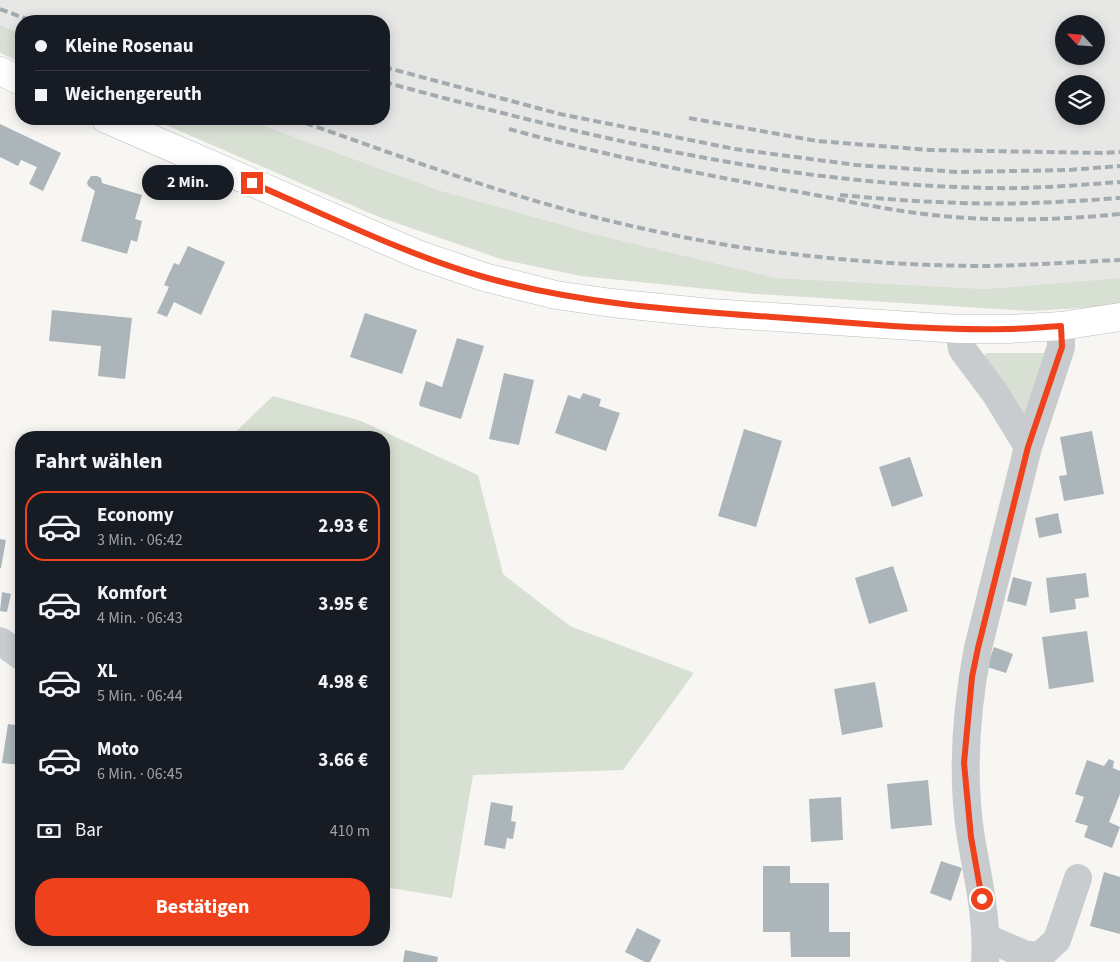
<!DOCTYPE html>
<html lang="de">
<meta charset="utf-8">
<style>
:root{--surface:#171b24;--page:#242831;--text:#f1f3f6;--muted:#9ea1a6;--line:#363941;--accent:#ef411b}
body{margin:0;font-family:"Source Sans 3",sans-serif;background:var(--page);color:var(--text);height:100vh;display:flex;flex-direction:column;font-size:19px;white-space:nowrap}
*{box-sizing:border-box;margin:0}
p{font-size:16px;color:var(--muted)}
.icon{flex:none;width:28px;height:28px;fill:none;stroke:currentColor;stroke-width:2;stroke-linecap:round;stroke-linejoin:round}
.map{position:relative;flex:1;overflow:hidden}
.panel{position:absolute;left:15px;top:431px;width:375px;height:515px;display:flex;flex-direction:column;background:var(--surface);border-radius:20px;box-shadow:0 2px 12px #0003}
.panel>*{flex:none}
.banner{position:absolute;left:15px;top:15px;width:375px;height:110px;border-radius:20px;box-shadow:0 2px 12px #0003;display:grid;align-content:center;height:110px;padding:0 20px;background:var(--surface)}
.needle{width:32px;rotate:296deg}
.fabs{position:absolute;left:1055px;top:15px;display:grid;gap:10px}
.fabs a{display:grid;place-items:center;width:50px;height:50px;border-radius:50%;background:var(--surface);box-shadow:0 2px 12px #0003;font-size:25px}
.end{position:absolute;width:22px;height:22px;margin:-11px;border:6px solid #ef411b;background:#fff;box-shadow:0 0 0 2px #fff}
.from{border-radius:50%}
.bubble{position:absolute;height:35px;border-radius:18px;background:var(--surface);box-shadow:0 2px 12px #0003;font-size:16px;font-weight:700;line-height:35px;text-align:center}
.banner b{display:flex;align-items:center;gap:18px;height:48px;font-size:19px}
.banner b+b{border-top:1px solid var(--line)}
.banner i{width:12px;height:12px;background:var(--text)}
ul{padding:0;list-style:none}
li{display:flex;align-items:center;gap:15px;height:70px;margin:0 10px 8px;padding:0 10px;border:2px solid transparent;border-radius:20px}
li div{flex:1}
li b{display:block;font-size:19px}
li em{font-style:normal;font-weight:700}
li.current{border-color:var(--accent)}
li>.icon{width:45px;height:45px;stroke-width:1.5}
h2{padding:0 20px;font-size:22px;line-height:60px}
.pay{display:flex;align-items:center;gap:12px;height:55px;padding:0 20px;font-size:19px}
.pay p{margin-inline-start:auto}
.button{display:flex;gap:10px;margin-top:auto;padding:10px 20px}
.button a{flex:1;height:58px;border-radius:20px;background:var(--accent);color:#fff;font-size:20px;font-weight:700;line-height:58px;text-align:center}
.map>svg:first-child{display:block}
.built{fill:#e7e8e6;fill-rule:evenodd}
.green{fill:#d8dfd3}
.building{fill:#acb5ba}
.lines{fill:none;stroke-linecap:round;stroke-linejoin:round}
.major-casing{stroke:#b9bdc0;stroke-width:29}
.minor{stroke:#c9cccf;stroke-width:28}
.major{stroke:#fff;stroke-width:28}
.rail{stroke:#a4abb0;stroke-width:4;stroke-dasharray:8 4;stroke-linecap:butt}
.route{stroke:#ef411b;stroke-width:6}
</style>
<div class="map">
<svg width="1120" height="962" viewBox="0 0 1120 962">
<rect width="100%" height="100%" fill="#f7f6f3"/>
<path class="built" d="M0,0H1120V278L986,289L777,278L598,235L438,190L245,119H384V21H21V34L0,25ZM1064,24H1096V56H1064ZM1064,84H1096V116H1064Z"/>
<path class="green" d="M0,25L21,34V62L0,53Z
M152,119H245L438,190L598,235L777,278L986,289L1120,278V303L1099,307L1031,311L756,294L581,276L504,260L379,217Z
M986,353H1046L1026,421L982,360Z
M273,396L361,421L478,475L503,574L570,626L694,673L623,770L473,775L452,898L384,887V438L230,437Z"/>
<path class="building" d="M0,124L61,153L43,191L29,184L37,167L21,160L18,166L0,157Z
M91,176H97L101,178L102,183L142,195L135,219L142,221L137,242L131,240L127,254L81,241L95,191L88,186L87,182Z
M188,246L225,262L201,315L174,302L167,317L157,313L169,287L164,285L174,263L179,265Z
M52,310L132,318L125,379L98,376L101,346L49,341Z
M365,313L417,330L402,374L350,357Z
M457,338L484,346L461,419L420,406L419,404L426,381L442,387Z
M504,373L534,380L519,445L489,439Z
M583,393L601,399L599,406L620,413L606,451L555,433L568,395L580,399Z
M744,429L782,441L756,527L718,516Z
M1092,431L1104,494L1064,501L1059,476L1067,475L1060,437Z
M910,457L923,496L892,507L879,467Z
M1058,513L1062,533L1039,538L1035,518Z
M0,539L6,540L1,568H0Z
M893,566L908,611L869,624L855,578Z
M1086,573L1089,597L1075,599L1076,609L1050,613L1046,578Z
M1013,577L1032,582L1026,606L1007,601Z
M2,592L11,594L7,612L0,611Z
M1087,631L1094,682L1049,689L1042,637Z
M994,647L1013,654L1006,673L987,667Z
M875,682L883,727L842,735L834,689Z
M8,724L21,726V765L2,763Z
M1109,759L1114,761L1113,768L1120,771V794L1109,822L1120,827L1112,848L1084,837L1088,826L1075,822L1084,797L1075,794L1087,760L1104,766Z
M928,780L932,825L891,829L887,784Z
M841,797L843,840L811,842L809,799Z
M491,802L513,806L511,821L516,822L513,839L507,838L505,849L484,845Z
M18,842H21V859H17Z
M941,861L962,868L951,901L930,893Z
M763,866H790V883H829V932H850V957H791L790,932H763Z
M1104,872L1120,877V934L1090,926Z
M637,928L661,940L650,962H645L625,952Z
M405,950L438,957L437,962H403Z"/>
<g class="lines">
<g class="major-casing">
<path id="major" d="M0,71L21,81
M106,119L417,254L484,277L556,295L612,303L711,313L959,329H1008L1061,326L1120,317"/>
</g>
<path class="minor" d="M959,329L962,349L995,393L1028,447
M0,641L21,656
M987,938L1024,954L1034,956L1043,953L1057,940L1078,878
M985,962C988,920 978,879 971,838C961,775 966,710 978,648L1028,447L1061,347V326"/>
<use href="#major" class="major"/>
<path class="rail" d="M0,9L32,21
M384,67L560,114L735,149L856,165L958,172L1068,170L1120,166
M384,82C584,136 784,185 992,188C1034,189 1078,185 1120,182
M689,118L817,141L930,150L1103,153L1120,152
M294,119C369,145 443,173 519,196C591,218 665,235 739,247C821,259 905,266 988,266C1032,265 1076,262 1120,260
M509,129C599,154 690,172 782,189C825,196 866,206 909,212C978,222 1050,221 1120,214
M840,195C904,201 968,205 1032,203C1061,202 1091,200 1120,198"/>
</g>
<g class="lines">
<path class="route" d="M252,183C329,216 404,254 484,277C582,305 685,311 786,318C859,323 934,331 1007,329C1025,329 1043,327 1061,326L1062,347L1028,447L978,648L972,677L964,763L971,837L982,899"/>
</g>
</svg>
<div class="fabs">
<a><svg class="needle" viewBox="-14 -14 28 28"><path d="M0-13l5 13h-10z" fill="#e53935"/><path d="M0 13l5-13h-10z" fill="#9ea1a6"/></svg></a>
<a><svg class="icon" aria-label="layers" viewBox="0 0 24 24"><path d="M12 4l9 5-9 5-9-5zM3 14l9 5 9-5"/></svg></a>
</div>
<i class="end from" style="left:982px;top:899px"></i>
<i class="end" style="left:252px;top:183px"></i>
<div class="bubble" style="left:142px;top:165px;width:92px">2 Min.</div>
<div class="banner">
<b><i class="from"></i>Kleine Rosenau</b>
<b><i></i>Weichengereuth</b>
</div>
<section class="panel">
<h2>Fahrt wählen</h2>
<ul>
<li class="current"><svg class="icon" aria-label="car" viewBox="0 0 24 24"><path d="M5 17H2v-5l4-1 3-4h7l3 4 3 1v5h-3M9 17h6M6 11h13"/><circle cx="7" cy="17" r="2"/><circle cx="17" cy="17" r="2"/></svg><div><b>Economy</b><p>3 Min. · 06:42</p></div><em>2.93 €</em></li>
<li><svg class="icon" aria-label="car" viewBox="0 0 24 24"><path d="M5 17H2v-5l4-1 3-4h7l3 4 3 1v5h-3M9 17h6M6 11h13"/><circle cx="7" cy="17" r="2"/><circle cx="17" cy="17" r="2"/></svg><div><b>Komfort</b><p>4 Min. · 06:43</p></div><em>3.95 €</em></li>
<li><svg class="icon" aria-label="car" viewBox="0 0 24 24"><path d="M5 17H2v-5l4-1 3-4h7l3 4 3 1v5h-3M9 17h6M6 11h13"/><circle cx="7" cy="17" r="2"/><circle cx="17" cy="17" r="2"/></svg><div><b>XL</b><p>5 Min. · 06:44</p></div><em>4.98 €</em></li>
<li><svg class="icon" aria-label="car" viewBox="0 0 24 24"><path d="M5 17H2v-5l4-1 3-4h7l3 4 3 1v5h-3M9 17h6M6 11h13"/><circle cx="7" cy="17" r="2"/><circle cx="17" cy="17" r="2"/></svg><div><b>Moto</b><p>6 Min. · 06:45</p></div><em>3.66 €</em></li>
</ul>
<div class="pay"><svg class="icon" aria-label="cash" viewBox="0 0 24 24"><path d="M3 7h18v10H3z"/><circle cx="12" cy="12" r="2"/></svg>Bar<p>410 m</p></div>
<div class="button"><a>Bestätigen</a></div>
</section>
</div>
